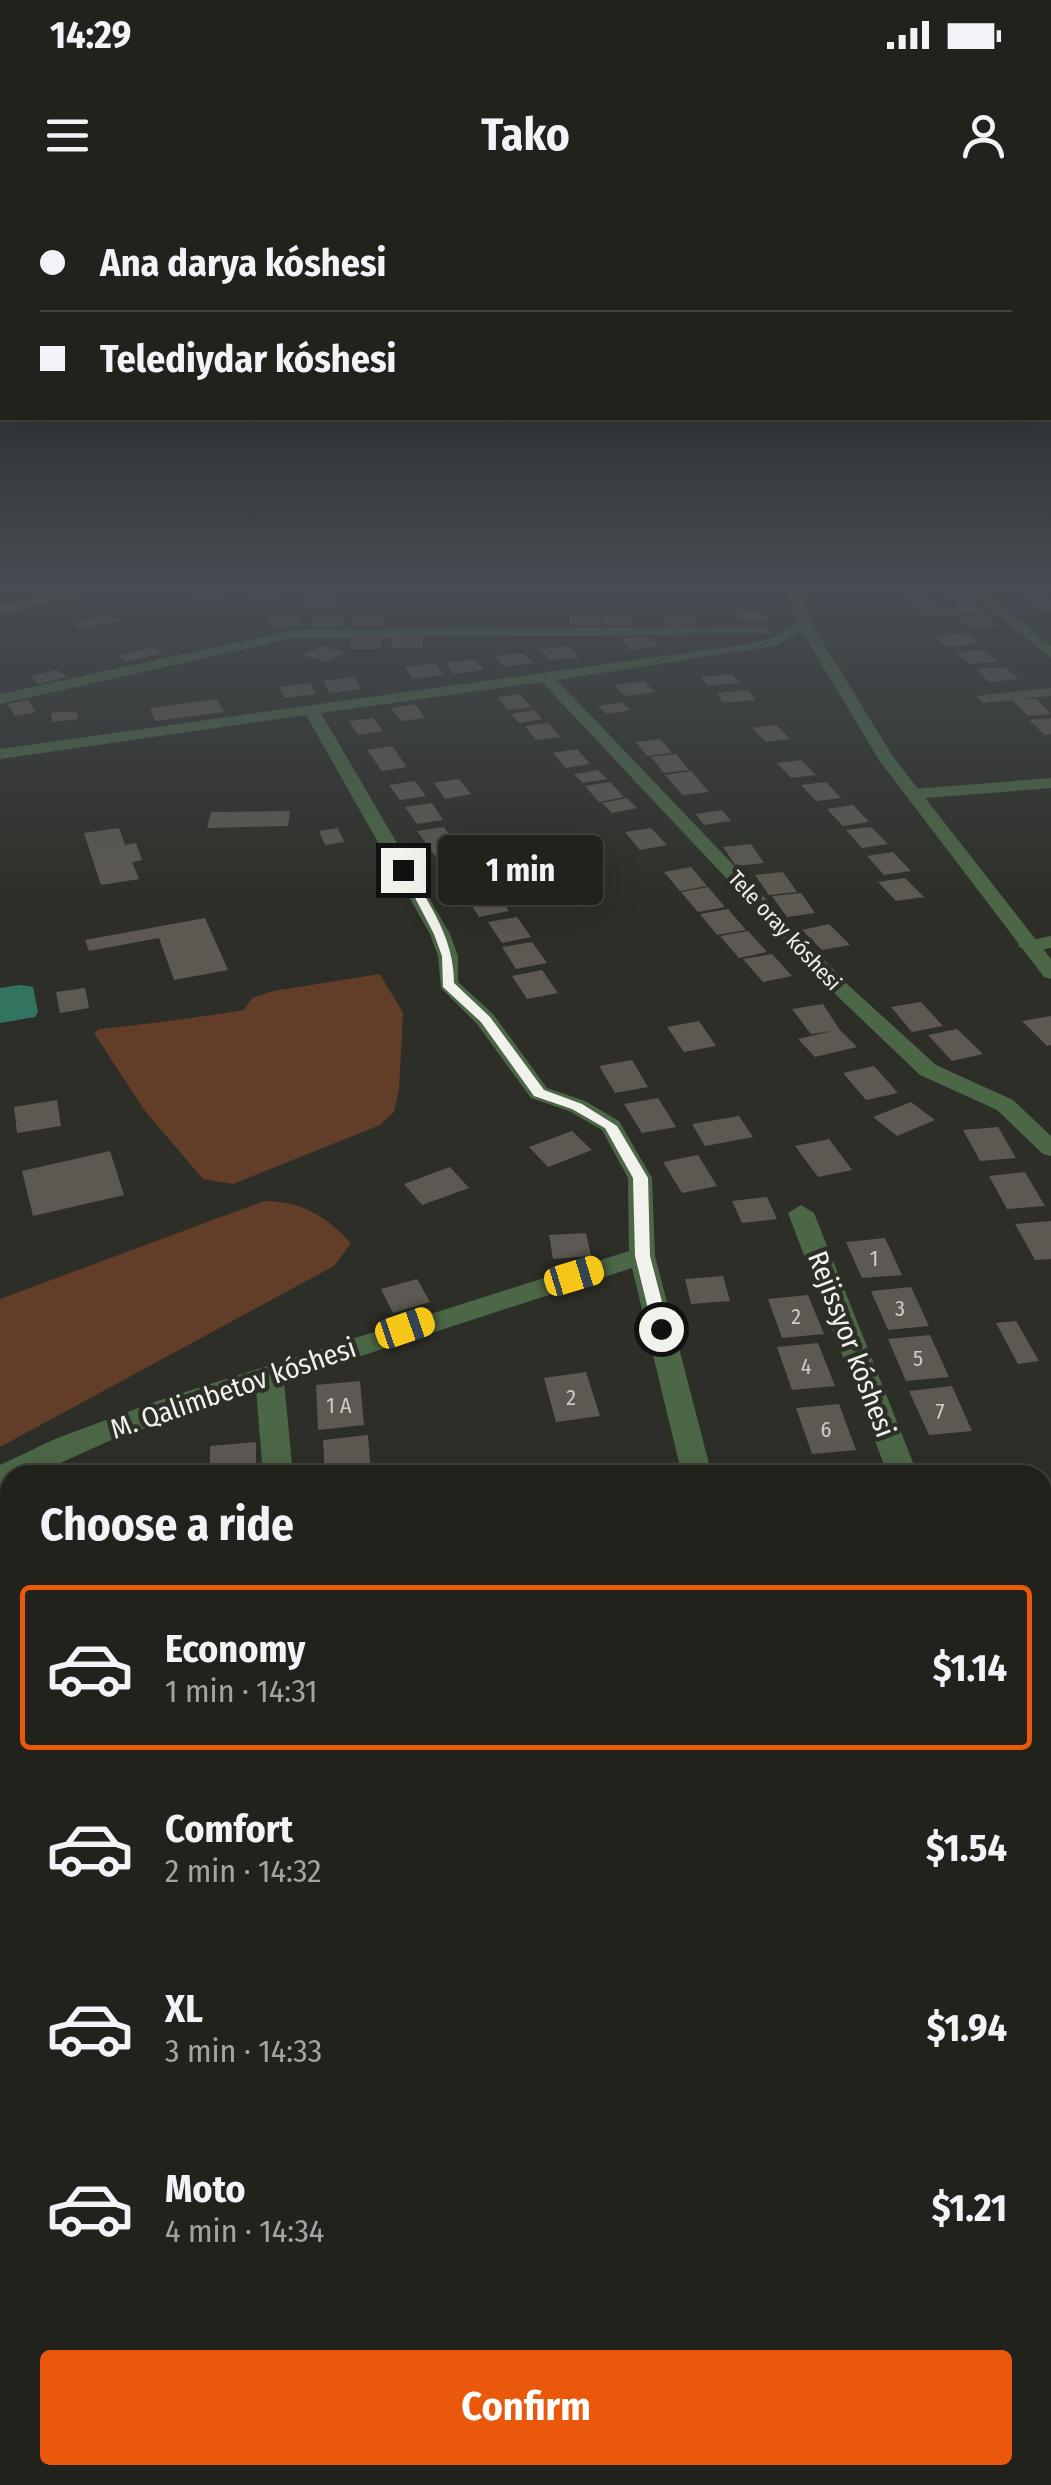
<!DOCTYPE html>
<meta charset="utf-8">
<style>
:root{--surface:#22221d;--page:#2e2f2a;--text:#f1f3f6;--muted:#a2a4a4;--line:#3f3f3b;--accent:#ea580c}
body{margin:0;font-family:"Fira Sans Condensed",sans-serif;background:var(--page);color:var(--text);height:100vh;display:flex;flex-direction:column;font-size:38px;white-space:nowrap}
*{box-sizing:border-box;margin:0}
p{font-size:32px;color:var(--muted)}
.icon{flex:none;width:55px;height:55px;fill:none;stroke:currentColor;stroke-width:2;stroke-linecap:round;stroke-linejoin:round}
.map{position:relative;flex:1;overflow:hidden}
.side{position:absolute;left:0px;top:1265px;width:1052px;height:1020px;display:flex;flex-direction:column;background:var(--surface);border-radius:30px 30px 0 0;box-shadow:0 10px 40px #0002,0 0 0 2px var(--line)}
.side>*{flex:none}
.top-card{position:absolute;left:0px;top:0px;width:1052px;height:220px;box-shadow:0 10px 40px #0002,0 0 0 2px var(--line);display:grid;align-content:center;height:220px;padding:0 40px;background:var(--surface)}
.end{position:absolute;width:45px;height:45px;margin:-22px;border:12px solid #f2f2ed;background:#111;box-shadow:0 0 0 5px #111}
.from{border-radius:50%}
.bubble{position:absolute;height:70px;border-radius:10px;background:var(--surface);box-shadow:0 10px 40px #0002,0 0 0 2px var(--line);font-size:32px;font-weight:700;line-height:70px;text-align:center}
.car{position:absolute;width:30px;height:60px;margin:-30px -15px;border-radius:12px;box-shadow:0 0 8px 2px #0007;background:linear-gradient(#f5c518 24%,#345 0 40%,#f5c518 0 76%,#345 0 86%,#f5c518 0)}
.top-card b{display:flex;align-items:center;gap:35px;height:95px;font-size:38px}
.top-card b+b{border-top:2px solid var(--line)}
.top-card i{width:25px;height:25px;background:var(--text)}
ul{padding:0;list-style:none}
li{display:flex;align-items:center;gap:30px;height:165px;margin:0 20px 15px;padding:0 20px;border:5px solid transparent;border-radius:10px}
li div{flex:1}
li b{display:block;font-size:38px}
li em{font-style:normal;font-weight:700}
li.current{border-color:var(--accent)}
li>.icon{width:90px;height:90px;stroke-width:1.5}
h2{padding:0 40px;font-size:45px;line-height:120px}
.primary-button{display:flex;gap:20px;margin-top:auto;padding:20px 40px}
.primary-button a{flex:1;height:115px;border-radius:10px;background:var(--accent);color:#fff;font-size:40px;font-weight:700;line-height:115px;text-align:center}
.status{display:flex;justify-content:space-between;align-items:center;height:70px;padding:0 50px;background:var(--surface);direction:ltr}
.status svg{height:28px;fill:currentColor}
header{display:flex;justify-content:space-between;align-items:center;height:130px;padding:0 40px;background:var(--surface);font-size:45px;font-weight:700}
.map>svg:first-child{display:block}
.green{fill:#623e28}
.water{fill:#317560}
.building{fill:#5d5952;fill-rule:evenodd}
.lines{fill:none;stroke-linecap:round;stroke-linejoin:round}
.minor{fill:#4b6746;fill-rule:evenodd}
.tertiary{fill:#4b6746;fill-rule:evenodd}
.secondary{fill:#5a8752;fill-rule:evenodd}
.route{fill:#f2f2ed}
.labels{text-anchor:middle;stroke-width:9;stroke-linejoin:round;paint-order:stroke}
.far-street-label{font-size:22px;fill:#f2f2ed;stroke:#2d2e27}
.number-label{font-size:22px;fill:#cdccc6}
.street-label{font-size:28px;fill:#f2f2ed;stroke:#2d2e27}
</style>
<div class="status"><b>14:29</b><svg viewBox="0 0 49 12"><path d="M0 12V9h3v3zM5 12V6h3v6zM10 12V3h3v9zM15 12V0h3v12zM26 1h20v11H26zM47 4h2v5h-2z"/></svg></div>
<header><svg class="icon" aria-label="menu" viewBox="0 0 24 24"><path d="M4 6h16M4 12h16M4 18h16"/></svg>Tako<svg class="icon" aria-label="person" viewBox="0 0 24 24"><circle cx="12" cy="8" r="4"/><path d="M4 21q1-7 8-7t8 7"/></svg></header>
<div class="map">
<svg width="1051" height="2285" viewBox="0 0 1051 2285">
<rect width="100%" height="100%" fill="#2d2e27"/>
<path class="green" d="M380,774L403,813L399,890L394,912L380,925L233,984L203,979L145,911L94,833L99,829C148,824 195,818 244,810L252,798L273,791Z
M264,1001C301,1001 326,1016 351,1043L334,1066L0,1247V1099Z"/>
<path class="water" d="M20,785L33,787L38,812L35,817L0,823V788Z"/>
<path class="building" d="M506,386H534V394H506Z
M894,386H958L986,412L924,416ZM947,393L961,407L937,408L923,394Z
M219,392L228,399L199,405L190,398Z
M255,392L282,395L273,404L245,402Z
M1046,396L1051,400V411L1043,412L1024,398Z
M306,397H334L332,407H303Z
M736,411H765L769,421L739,422Z
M601,414H631L632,425H603Z
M109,415L118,421L82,429L73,423Z
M570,415H599L600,425H570Z
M664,415H693L696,425L666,426Z
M985,415L998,426L969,428L957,417Z
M354,416H383L382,426H352Z
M271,417H300L298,427H268Z
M314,417H343L341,427H312Z
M968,433L980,444L947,447L935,436Z
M648,436L659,446L630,450L620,439Z
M393,437H423L422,448H392Z
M352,438H382L380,449H350Z
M322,446L345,453L326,462L303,455Z
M569,446L579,457L549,460L540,449Z
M154,447L163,453L126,462L117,456Z
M985,450L998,462L969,464L956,452Z
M524,453L533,463L504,467L495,456Z
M475,459L484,470L454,474L446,463Z
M435,463L443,475L413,479L405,467Z
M1005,467L1019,479L989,482L976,469Z
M57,470L66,477L39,484L30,476Z
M732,474L740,483L708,486L701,477Z
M354,477L361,489L330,493L323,481Z
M644,481L655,492L625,496L614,485Z
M310,483L316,494L285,498L278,487Z
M1051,488V496L1021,499H1037L1051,514L1028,516L1012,500L983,503L976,496Z
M748,490L756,500L723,503L716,493Z
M520,494L531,507L508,510L497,497Z
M217,499L224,512L155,521L150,508Z
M28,500L36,512L15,516L7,504Z
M621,502L630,510L607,514L598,506Z
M415,504L425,518L401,521L391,508Z
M534,510L542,519L519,523L511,514Z
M76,511L78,519L52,522L51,513Z
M373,518L383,531L358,535L349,521Z
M1051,518V534L1045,535L1029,520Z
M548,523L561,537L536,540L525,526Z
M776,525L790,539L766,542L752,528Z
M660,539L672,553L647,556L636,542Z
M392,546L407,567L382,571L367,550Z
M577,549L590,564L566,568L553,553Z
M676,554L689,570L664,573L651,557Z
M801,560L816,575L791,578L777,563Z
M598,570L607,579L583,583L574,574Z
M691,571L709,592L683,595L665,575Z
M459,579L471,594L445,599L434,583Z
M415,581L426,596L400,600L389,585Z
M610,582L624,597L599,602L585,586Z
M826,582L841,598L816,601L801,585Z
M627,598L637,608L612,613L602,603Z
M432,603L443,620L417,624L405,607Z
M853,605L869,622L843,626L827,609Z
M722,610L731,621L704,625L696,614Z
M290,611L288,626L207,628L211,612Z
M444,627L457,645L471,663L443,667L417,631Z
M871,627L888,644L862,648L846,630Z
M119,628L125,645L136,643L142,660L132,662L139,679L101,685L84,633Z
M338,628L344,642L325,645L319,631Z
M651,628L667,645L640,650L625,632Z
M751,644L764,663L736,666L723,647Z
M893,652L911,671L884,675L867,656Z
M478,667L486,679L457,683L450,671Z
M691,667L707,686L680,691L664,672Z
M783,672L797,692L769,695L755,675Z
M905,678L924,697L896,701L878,682Z
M490,683L509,711L479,717L461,689Z
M708,687L725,707L698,712L681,692Z
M801,693L815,713L787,717L772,696Z
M728,709L746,730L717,735L700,714Z
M517,717L531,737L502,743L488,722Z
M205,718L228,770L174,780L159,738L89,751L85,740Z
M829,724L850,745L822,750L802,730Z
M748,731L767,752L739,758L720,736Z
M532,742L547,763L516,769L502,747Z
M772,754L792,776L763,782L743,759Z
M542,770L558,793L527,799L512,776Z
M85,788L89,808L60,813L56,792Z
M921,802L943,826L912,832L891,807Z
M823,804L839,829L857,847L815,857L798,839L832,831L811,834L792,809Z
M1051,816V845L1047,846L1022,821Z
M699,821L716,846L684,852L667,827Z
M957,829L983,854L952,861L928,835Z
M632,860L648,887L615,893L599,866Z
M874,866L898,893L866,900L843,873Z
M658,898L676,927L642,933L624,904Z
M57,900L61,926L17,933L14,907Z
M911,902L935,920L897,936L873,917Z
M739,916L753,937L705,946L692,924Z
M998,927L1016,958L980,961L963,930Z
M572,931L592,950L548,967L529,947Z
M829,939L852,970L818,977L795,946Z
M110,951L124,995L33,1016L22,971Z
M698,955L717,986L682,993L663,962Z
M450,967L469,988L422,1005L404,984Z
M1025,972L1045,1006L1007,1009L989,976Z
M767,997L777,1019L742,1023L732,1001Z
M1051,1021V1059L1035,1060L1015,1024Z
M586,1033L591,1056L553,1059L549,1035Z
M885,1038L902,1075L862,1078L846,1042Z
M723,1076L730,1101L691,1104L685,1079Z
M417,1079L430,1102L393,1113L381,1089Z
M911,1087L929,1126L888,1130L871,1091Z
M808,1095L824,1134L782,1138L768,1099Z
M1016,1121L1039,1161L1018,1164L996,1123Z
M930,1135L949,1177L906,1181L888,1139Z
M818,1143L835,1186L792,1190L777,1147Z
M586,1172L600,1216L556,1222L544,1178Z
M360,1181L364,1225L318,1230L316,1185Z
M952,1186L972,1231L929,1235L909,1191Z
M839,1204L856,1250L812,1254L796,1208Z
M368,1235L371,1275H325L323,1240Z
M256,1242V1275H210V1246Z
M857,1266L861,1275H814L813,1270Z
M1042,1402L1051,1421V1451L1042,1452Z
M10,1412V1470L0,1471V1413Z
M1051,1471V1538H1046L1042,1472Z
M10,1490V1553L0,1554V1491Z
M10,1590V1661L0,1662V1592Z
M8,1664L3,1712H0V1665Z
M1042,1806L1051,1828V1893L1042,1895Z
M232,2275H307L308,2285H232Z
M422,2275H497L498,2285H422Z"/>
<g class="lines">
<path class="minor" d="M962,386H978L1051,446V458Z
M800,422L812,425L774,446L557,480L847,784L936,865L1013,900L1051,936V956L1043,954L997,910L920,875L833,792L542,482L321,513L450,734L458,756V782L493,814L547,888L585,901L619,921L652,978L655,1056L712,1275H682L632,1068L284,1181L293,1275H263L256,1190L109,1241L34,1275H10V1287L0,1291V1265L55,1239L157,1201L629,1051L628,978L602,930L569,911L531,898L477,824L441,788L438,756L430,734L306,515L0,559V549L741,445L769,439Z
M766,427L773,431L771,434L294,438L0,504V494L294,430Z
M1051,578V588L913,599L904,594L913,589Z
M1051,736V748L1028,752L1018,746L1021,742Z
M801,1005L814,1013L918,1275H888L788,1013Z
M1042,1618L1051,1621V1673L1042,1670Z
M1051,2129V2180L1042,2184V2133Z
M338,2275H386L387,2285H339Z
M905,2275H960L956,2285H901Z"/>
<path class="tertiary" d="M785,386H799L812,425L894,558L1051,759V779L1044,777L879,560L798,425Z"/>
<path class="secondary" d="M92,386H119L0,414V406Z"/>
</g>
<linearGradient id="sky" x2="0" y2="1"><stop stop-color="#191915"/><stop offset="0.55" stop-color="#464c52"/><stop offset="1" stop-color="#464c52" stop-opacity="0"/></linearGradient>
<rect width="1051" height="706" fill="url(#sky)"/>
<path class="route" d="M399,667H407C430,705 454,738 454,783L490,817L544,890L582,904L617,926L648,978L650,1056L669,1129L666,1133H655L653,1129L635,1056L633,978L605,928L572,909L534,896L481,822L443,787L442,756L434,734Z"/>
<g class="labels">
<g class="far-street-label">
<text transform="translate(785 730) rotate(47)" y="8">Tele oray kóshesi</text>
</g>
<g class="number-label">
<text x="874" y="1066">1</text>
<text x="900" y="1116">3</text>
<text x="796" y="1124">2</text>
<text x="918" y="1166">5</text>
<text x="806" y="1174">4</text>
<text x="571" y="1205">2</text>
<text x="339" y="1213">1 А</text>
<text x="940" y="1219">7</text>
<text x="826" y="1237">6</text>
</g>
<g class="street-label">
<text transform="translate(852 1144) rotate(69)" y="10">Rejissyor kóshesi</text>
<text transform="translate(233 1188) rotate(-19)" y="10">M. Qalimbetov kóshesi</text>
</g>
</g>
</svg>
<i class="end from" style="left:661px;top:1129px"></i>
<i class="end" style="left:403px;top:670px"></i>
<div class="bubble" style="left:438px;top:635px;width:165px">1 min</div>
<i class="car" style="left:574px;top:1076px;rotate:73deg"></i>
<i class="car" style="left:405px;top:1128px;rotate:71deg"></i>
<div class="top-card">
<b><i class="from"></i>Ana darya kóshesi</b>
<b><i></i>Telediydar kóshesi</b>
</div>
<section class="side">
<h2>Choose a ride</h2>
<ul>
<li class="current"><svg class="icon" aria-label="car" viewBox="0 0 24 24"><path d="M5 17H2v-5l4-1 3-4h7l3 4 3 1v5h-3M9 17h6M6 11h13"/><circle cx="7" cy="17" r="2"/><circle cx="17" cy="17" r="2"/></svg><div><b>Economy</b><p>1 min · 14:31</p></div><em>$1.14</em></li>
<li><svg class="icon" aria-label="car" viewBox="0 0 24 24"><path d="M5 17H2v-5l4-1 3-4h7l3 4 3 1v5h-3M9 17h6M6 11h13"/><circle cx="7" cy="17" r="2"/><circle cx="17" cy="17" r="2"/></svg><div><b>Comfort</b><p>2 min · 14:32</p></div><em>$1.54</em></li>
<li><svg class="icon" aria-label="car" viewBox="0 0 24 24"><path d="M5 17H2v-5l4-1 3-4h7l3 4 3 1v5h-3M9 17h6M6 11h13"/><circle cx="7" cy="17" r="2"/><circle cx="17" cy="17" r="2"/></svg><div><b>XL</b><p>3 min · 14:33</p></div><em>$1.94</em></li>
<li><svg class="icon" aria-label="car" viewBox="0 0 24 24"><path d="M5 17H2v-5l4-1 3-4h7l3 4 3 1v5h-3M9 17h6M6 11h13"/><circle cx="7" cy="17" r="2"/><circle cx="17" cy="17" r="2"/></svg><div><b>Moto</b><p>4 min · 14:34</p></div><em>$1.21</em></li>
</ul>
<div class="primary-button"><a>Confirm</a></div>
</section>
</div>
